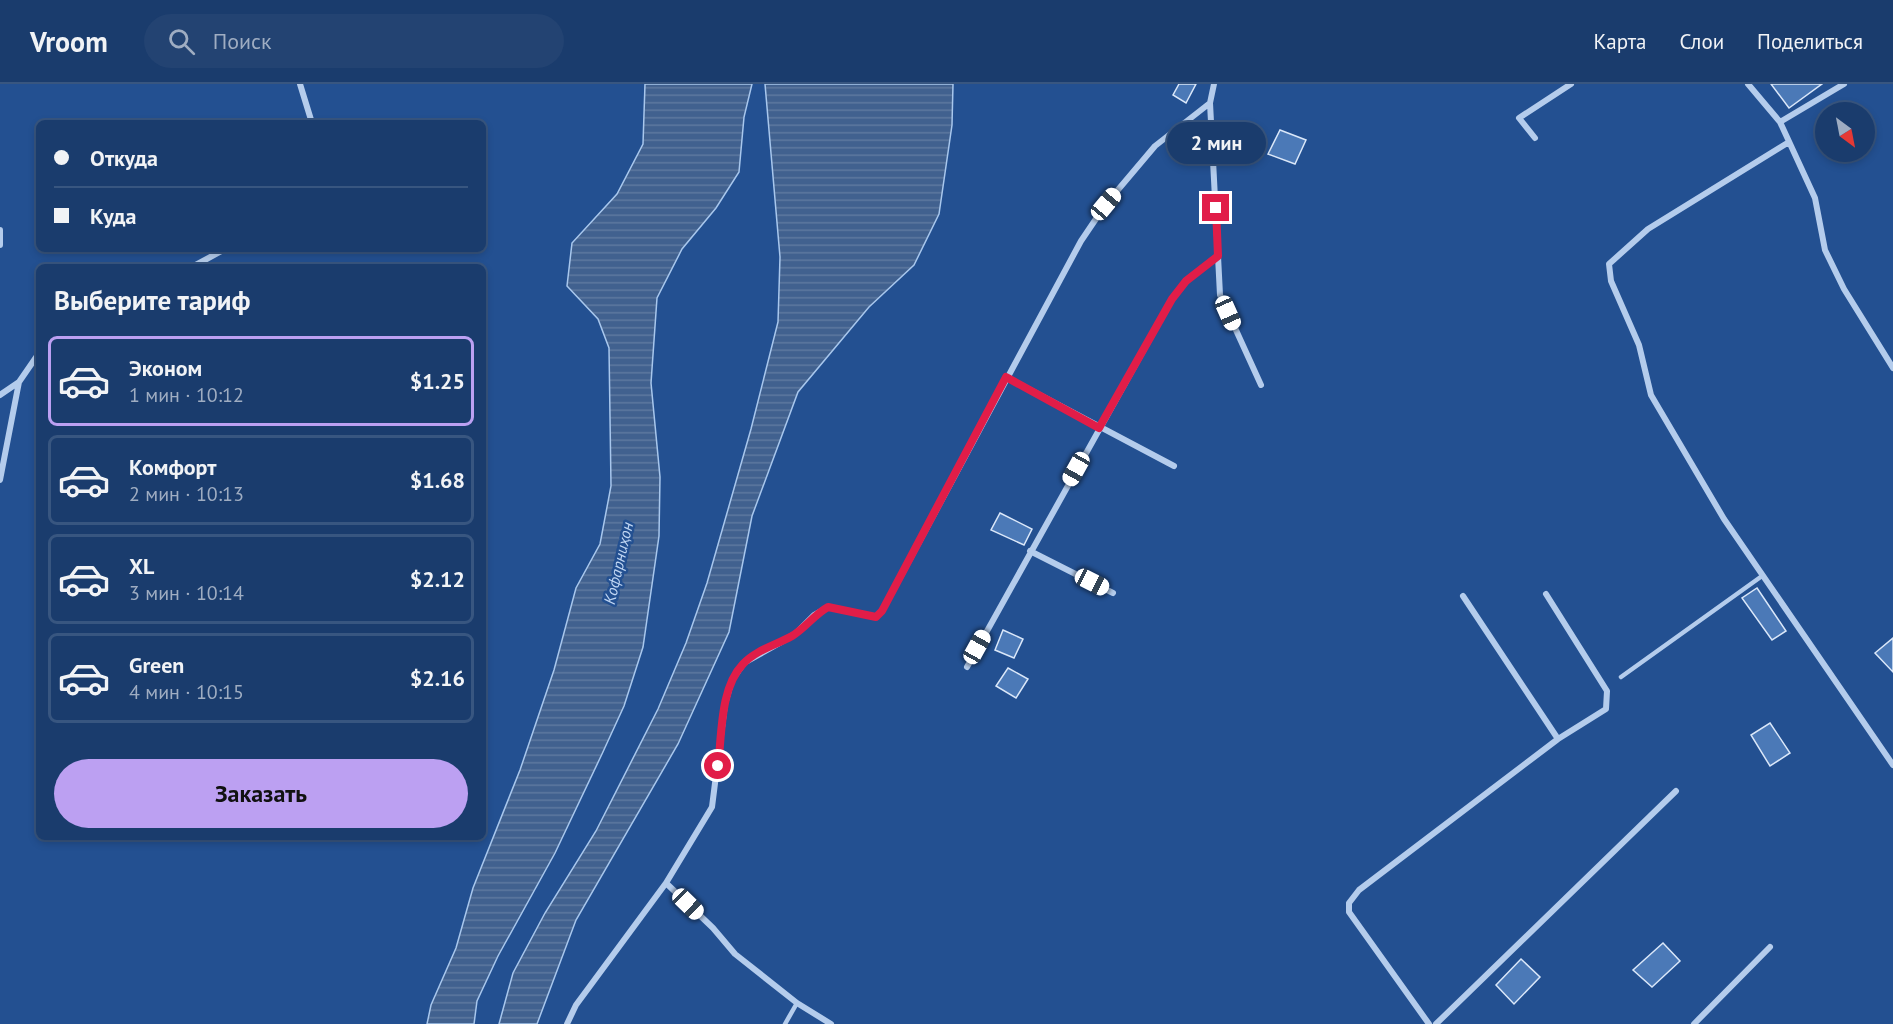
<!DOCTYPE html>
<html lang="ru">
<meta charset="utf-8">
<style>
:root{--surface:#1a3c6d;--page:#234372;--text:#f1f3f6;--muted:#9fadc2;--line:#385680;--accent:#bca0f2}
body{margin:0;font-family:"PT Sans",sans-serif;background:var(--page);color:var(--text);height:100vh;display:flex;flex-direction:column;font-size:22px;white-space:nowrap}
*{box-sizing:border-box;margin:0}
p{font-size:20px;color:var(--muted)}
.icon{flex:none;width:33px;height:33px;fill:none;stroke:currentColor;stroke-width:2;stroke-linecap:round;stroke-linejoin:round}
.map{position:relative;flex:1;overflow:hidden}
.side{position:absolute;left:36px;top:180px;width:450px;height:576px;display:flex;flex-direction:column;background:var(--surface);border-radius:9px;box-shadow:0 3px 9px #0003,0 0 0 2px var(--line)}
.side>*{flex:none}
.hud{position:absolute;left:36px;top:36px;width:450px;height:132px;border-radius:9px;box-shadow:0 3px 9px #0003,0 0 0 2px var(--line);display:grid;align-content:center;height:132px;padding:0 18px;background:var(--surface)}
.needle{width:39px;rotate:148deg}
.controls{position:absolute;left:1815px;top:18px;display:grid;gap:12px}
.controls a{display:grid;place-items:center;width:60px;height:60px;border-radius:50%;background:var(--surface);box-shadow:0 3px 9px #0003,0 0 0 2px var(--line);font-size:30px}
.end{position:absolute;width:27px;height:27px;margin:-14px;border:8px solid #e11d48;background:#fff;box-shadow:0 0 0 3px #fff}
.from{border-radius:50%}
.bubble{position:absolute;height:42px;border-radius:21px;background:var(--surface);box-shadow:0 3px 9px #0003,0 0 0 2px var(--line);font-size:20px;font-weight:700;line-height:42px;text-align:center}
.car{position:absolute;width:18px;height:36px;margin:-18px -9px;border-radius:8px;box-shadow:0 0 4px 2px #0007;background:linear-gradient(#fff 24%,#345 0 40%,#fff 0 76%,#345 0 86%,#fff 0)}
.hud b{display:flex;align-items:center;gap:21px;height:57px;font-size:22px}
.hud b+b{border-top:2px solid var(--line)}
.hud i{width:15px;height:15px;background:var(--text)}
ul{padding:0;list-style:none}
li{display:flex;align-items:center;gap:18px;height:90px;margin:0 12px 9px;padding:0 6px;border:3px solid var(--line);border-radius:9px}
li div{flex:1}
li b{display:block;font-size:22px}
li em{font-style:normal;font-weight:700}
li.selected{border-color:var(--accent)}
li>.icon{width:54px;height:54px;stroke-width:1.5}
h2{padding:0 18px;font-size:27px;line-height:72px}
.action{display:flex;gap:12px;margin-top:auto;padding:12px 18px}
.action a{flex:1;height:69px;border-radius:36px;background:var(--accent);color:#111;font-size:24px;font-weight:700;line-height:69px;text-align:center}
header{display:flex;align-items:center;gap:36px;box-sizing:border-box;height:84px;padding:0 30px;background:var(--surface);border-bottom:2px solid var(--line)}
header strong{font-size:28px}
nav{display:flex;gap:33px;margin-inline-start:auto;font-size:21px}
.search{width:420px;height:54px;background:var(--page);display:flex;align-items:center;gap:15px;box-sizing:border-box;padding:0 21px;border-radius:33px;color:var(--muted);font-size:22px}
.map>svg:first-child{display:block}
.water{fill:url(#water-rules);stroke:#a8c7ed;stroke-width:1.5}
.building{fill:#4b79b7;stroke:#dae7f9;stroke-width:1.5}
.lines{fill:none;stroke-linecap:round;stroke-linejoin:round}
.lane{stroke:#b4ccec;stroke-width:4.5}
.street{stroke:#b4ccec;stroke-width:6}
.route{stroke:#e11d48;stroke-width:8}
.labels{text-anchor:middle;stroke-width:5;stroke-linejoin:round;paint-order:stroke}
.water-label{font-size:16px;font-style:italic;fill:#c0d6f3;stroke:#235091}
</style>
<header>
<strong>Vroom</strong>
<div class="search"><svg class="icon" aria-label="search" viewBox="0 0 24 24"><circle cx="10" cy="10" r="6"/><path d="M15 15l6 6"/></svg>Поиск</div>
<nav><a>Карта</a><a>Слои</a><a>Поделиться</a></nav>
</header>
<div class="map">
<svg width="1893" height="940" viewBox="0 0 1893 940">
<defs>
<pattern id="water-rules" width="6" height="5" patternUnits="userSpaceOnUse" patternTransform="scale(1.5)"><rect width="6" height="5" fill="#41618f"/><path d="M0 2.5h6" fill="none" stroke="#5e79a0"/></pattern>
</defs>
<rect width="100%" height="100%" fill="#235091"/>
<path class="water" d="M645,0H752L744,33L739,88L716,124L682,165L657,214L651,299L660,393L659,452L643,563L624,622L602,670L555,769L498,872L477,917L474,940H427L431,921L456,864L473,804L520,686L554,586L576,504L600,460L611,402L609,264L598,235L567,202L572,159L617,110L643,60Z
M765,0H953L952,41L939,130L914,181L869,223L798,308L752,432L729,548L678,660L576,836L537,940H499L513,889L545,829L596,747L658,625L686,559L707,499L751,345L778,238L780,173Z"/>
<path class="building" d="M1179,0H1196L1186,19L1173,11Z
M1771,0H1822L1789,24Z
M1280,46L1306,56L1295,80L1268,70Z
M1000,429L1032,445L1024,461L991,446Z
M1757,504L1786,547L1772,556L1742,514Z
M1003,546L1023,555L1014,574L995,566Z
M1893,554V588L1875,569Z
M1008,584L1028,595L1016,614L996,602Z
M1770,639L1790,669L1770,682L1751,651Z
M1663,859L1680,877L1652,903L1633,886Z
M1521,875L1540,893L1514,920L1496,901Z"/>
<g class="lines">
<path class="lane" d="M1621,593L1762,492
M785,940L797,919"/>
<path class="street" d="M300,0L312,39
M1748,0L1780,38L1815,114L1825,166L1844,205L1893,284
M1780,38L1844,0
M1535,54L1519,34L1571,0
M1789,58L1648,145L1609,180L1611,197L1639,261L1651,311L1724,435L1893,681
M0,146V161
M1218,172L1220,211L1261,301
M192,183L225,165
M1006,293L1174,382
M0,311L19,298
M0,396L19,298L39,269
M1030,467L1113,509
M1463,512L1558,655
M967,583L1172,215L1186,197L1218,172L1210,19
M567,940L576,921L666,799
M831,940L797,919L735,870L713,844L666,799L712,723L725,620L732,596L744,579L794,551L814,531L828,523L876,533L882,527L1081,157L1106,120L1155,62L1210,19L1214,0
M1429,940L1349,828V819L1359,806L1558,655L1606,625L1607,607L1546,510
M1436,940L1676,707
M1694,940L1770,863"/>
</g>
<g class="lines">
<path class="route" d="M718,682C722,650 720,604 743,580C756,566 776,561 792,552C805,544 814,531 828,523L876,533L882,527L1006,293L1099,344L1172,215L1186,197L1218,172L1216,124"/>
</g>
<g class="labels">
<g class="water-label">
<text transform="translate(618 479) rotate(-77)" y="6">Кофарниҳон</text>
</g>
</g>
</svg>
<div class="controls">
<a><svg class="needle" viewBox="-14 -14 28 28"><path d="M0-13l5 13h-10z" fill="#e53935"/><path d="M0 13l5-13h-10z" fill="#9fadc2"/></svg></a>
</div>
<i class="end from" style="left:718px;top:682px"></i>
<i class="end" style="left:1216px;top:124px"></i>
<div class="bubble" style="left:1167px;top:38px;width:99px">2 мин</div>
<i class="car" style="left:1106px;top:120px;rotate:40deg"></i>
<i class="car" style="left:1228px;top:229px;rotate:156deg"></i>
<i class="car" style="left:1076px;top:385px;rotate:209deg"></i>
<i class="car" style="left:1092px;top:498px;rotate:117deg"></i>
<i class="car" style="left:977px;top:563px;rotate:29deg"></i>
<i class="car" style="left:688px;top:820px;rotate:134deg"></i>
<div class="hud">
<b><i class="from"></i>Откуда</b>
<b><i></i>Куда</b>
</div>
<section class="side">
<h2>Выберите тариф</h2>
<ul>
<li class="selected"><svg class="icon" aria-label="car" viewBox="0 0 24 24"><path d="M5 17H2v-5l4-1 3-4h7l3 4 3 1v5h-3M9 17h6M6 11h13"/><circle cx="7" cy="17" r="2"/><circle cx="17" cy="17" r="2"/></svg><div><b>Эконом</b><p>1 мин · 10:12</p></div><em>$1.25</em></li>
<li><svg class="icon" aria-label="car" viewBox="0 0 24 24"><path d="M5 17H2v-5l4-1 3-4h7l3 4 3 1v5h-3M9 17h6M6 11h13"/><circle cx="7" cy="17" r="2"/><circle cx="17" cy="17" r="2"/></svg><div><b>Комфорт</b><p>2 мин · 10:13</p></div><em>$1.68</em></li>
<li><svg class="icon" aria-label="car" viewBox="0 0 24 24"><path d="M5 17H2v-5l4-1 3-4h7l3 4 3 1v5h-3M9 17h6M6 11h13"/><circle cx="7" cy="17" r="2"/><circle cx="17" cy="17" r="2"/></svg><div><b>XL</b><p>3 мин · 10:14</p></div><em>$2.12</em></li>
<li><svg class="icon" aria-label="car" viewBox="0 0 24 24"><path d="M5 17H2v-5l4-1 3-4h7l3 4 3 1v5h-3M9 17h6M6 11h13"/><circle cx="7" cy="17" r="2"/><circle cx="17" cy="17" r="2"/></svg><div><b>Green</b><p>4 мин · 10:15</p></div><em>$2.16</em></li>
</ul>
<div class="action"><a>Заказать</a></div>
</section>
</div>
